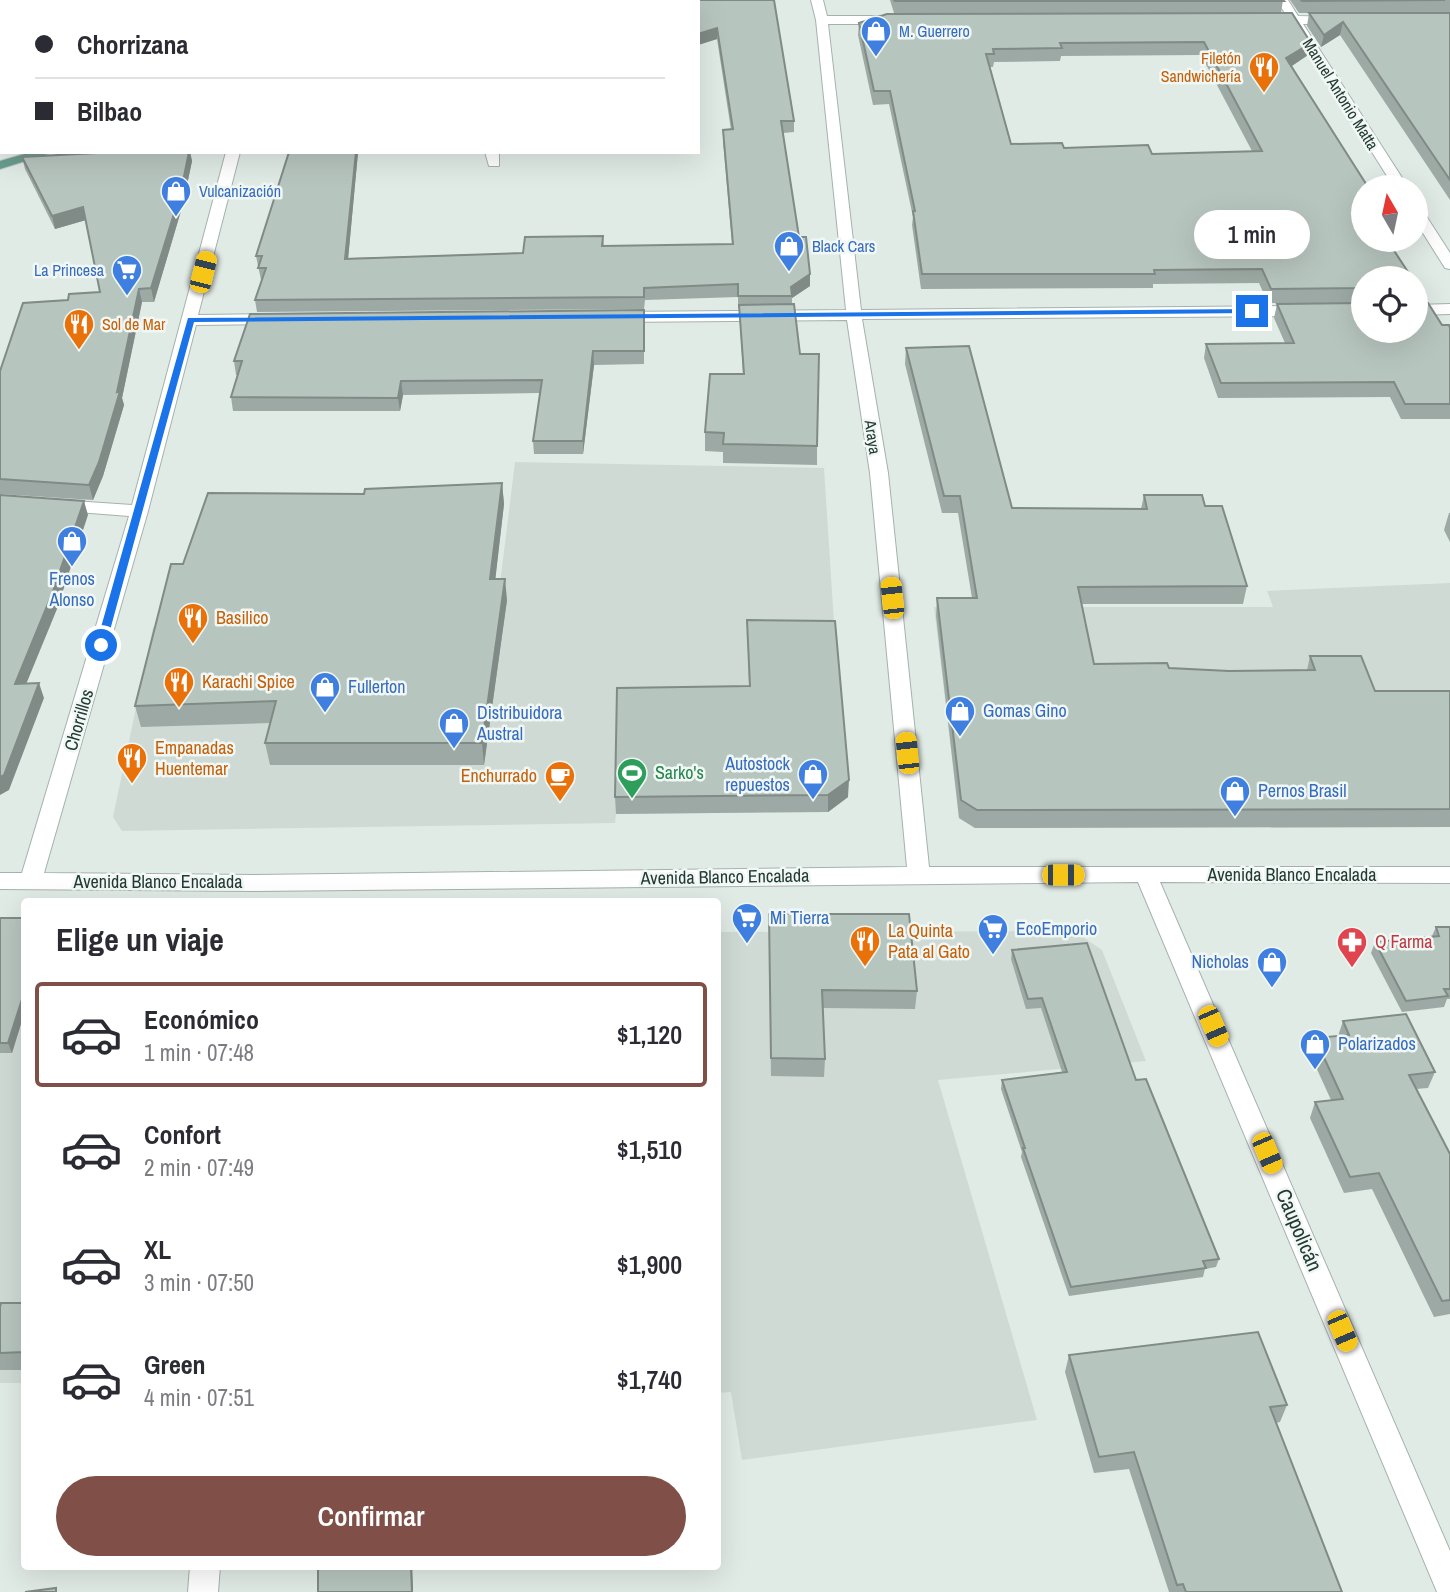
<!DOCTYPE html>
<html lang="es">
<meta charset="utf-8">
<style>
:root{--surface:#fff;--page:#f7f7f7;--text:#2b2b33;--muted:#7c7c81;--line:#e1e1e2;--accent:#805048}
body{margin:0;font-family:"Archivo Narrow",sans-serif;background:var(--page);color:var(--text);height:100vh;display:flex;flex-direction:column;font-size:26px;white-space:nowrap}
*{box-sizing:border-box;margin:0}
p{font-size:23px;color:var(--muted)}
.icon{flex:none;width:38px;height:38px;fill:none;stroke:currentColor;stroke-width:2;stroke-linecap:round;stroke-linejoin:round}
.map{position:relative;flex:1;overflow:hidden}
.side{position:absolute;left:21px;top:898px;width:700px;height:672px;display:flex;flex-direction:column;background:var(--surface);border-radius:7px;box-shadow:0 7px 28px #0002}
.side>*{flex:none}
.top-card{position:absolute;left:0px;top:0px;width:700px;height:154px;box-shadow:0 7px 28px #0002;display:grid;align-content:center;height:154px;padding:0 35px;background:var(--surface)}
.needle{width:46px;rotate:351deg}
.controls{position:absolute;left:1351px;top:175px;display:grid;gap:14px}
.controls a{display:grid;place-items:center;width:77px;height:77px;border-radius:50%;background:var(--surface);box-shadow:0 7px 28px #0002;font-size:35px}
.end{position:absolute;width:32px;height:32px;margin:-16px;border:9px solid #1a73e8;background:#fff;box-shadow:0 0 0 4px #fff}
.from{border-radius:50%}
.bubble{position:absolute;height:49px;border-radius:24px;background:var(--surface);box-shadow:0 7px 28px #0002;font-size:23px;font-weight:600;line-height:49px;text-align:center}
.car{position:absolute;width:21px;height:42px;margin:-21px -10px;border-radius:9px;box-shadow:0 0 5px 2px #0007;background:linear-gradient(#f5c518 24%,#345 0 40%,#f5c518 0 76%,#345 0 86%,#f5c518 0)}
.top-card b{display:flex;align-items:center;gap:24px;height:66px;font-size:26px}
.top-card b+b{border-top:2px solid var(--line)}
.top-card i{width:18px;height:18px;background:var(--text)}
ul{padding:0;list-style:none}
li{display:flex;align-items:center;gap:21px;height:105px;margin:0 14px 10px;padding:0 21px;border:4px solid transparent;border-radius:7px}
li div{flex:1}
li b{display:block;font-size:26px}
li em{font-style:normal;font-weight:600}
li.on{border-color:var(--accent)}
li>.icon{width:63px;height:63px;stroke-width:1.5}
h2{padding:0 35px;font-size:32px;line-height:84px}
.button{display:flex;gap:14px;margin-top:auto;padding:14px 35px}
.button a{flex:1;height:80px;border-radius:42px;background:var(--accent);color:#fff;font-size:28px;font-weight:600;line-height:80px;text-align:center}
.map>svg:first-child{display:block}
.built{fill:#cfdad5}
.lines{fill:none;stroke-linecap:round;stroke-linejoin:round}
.minor-casing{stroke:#a4b2ad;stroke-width:2}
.major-casing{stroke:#c1c8c6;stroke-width:2}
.minor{fill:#fff;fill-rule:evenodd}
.major{fill:#699d8e;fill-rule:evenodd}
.wall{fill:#9da9a4;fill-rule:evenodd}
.shaded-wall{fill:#808a86}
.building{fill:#b7c5bf;stroke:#808a86;stroke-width:2;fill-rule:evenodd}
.route{fill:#1a73e8}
.labels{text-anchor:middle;stroke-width:5;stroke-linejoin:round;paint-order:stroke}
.far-shop-label{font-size:16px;fill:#366cbe;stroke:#f1f7f4;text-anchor:start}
.far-food-label{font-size:16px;fill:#c56008;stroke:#f1f7f4;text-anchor:end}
.far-street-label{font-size:16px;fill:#233a33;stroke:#f1f7f4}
.shop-label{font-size:18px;fill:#366cbe;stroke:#f1f7f4;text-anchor:start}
.food-label{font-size:18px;fill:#c56008;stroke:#f1f7f4;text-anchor:start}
.street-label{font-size:18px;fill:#233a33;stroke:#f1f7f4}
.leisure-label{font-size:18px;fill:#27864d;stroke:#f1f7f4;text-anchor:start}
.health-label{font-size:18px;fill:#be3a42;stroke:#f1f7f4;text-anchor:start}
.near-street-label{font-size:21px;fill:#233a33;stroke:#f1f7f4}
</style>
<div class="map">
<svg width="1450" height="1592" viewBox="0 0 1450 1592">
<rect width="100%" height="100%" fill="#e1ebe6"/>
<path class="built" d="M515,462L824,468L840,715L848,797L828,812L616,814L615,823L122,831L113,817L153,627L265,626L499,592Z
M1450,583V827L975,828L959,818L934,607H1273L1267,591Z
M0,928H24V1383H0Z
M1074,931L1102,950L1146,1061L938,1080L1037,1420L742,1460L731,1392L718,1393V932Z"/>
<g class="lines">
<g class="minor-casing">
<path id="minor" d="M811,0H823L827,16H893L899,20L893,24H828L861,310L1302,306L1310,311L1302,316L862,319L888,473L929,867H1450V883L1160,882L1450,1551V1592H1437L1138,882L255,891L0,889V873H22L129,516L0,506V496L132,505L226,152H240L198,315L276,314L284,319L276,324L196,325L148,511L44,873L255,875L907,867L870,473L847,320L616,322L608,317L616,312L846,310L816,20Z
M1276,0H1288L1298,16L1338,17L1340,20L1334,24H1303L1408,187H1394L1291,24L1264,23V17L1287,16Z
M485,152H499V166H489Z
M1416,207L1421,208L1450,253V269L1445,268L1416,222Z
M1450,304V314L1416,315V305Z
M190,1566H220L218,1592H188Z"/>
</g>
<g class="major-casing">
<path id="major" d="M593,0H609L591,2Z
M31,152H54L0,169V161Z"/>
</g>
<use href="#minor" class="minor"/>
<use href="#major" class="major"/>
</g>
<path class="wall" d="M774,0L794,121V132L783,133L799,237L810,286L792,298V304L800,354L817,446V465L723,463V452L705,451V432L743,374L739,308H738V297L645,300L644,309L257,312L255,300L262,280H261L256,256L289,152H358L348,258L523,253L603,236L604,246L732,244L723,141V130H731L717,39L698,45V2Z
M890,0H1283L1281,13L1308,55L1292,66L1395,243L1394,250L1363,278V303H1268L1259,283L1153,284V288L921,289L912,225L913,217L889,104L873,105L858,35L859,23L894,13ZM1201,55L1252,151L1152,154L1011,144L990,67H993L994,62L1060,61L1061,56Z
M1290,0H1450V12L1342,13H1450V200L1340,35L1321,47L1307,26L1309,13H1299Z
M116,152H190L192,161L183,204L154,302H142L122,398L124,405L103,476L93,500L0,494V371L68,300L100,292L86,220L55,229L25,169L22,157Z
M1418,302L1442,325L1450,328V419H1401L1390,397L1218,398L1204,358L1206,344L1285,343L1274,318L1277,304Z
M644,310V364L594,365L583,454H534L533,441L540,393L403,395L400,411H233L231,397L238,375H236L234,361Z
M906,348L1012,508L1141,509L1144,495L1205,506L1247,586L1243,604H1081L1094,664L1169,668L1229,671L1307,670L1310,656L1375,691H1450V827L975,828L959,818L936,616L937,598H972L958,513H942L905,364Z
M502,483L504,504L495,579L507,600L484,765H270L265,743L271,723L141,727L135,706L183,564L364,494Z
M1449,513H1450V542L1444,530Z
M747,620L848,797L828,812L616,814L615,797L749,686Z
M769,914L917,991L915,1009L823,1008L825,1059L824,1077L771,1076Z
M0,918H24V1014L12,1053H0Z
M1436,927H1450V999H1447L1444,1007L1402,1012L1371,953L1375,942L1432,936Z
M1012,950L1136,1080L1219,1259L1216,1267L1205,1269L1203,1277L1069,1296L1021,1157L1022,1152L1001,1089L1002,1080L1062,1072L1041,1008L1026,1009L1011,959Z
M1343,1021L1435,1072L1428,1088L1416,1089L1450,1154V1314L1434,1317L1372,1189L1344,1193L1310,1118L1315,1102L1331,1100L1310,1054L1315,1038L1338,1036Z
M24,1303V1370H0V1307Z
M1069,1355L1287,1405L1280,1422L1276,1423L1342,1592H1169L1129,1469L1094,1473L1065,1372Z"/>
<path class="shaded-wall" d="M1343,22L1340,35L1321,47L1324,35Z
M717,28V39L698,45V34Z
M1311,43L1308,55L1284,71L1286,58Z
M189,152H190L192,161L183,204L154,302L151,288Z
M356,152H358V153L347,271L345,259Z
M83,207L86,220L55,229L52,216Z
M810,274V286L792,298L791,287Z
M139,289L142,302L122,398L124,405L103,476L93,500L89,485L117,392Z
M593,351L594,365L583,454V441Z
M401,381L403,395L400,411L398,398Z
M502,483L504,504L493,600L490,579Z
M84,501L88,515L57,609L20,699L15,684Z
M505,579L507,600L484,765L482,743Z
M39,683L44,698L9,790L0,795V777Z
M849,780L848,797L828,812V795Z
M24,993V1014L12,1053L8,1043Z
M411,1566H412L413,1592H412Z"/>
<path class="building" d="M0,0H552L554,2H2V140H0Z
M674,0H774L794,121H781L799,237H806L810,274L791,287L792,296H738V284L644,288V297L255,300L266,268H258L262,256H256L289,152H356L345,259L523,253L525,237L603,236L602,246L733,244L723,130L733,129L717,28L698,34V2H673Z
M894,0H1283L1284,1H895Z
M1301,0H1445L1302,1Z
M1292,13L1311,43L1286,58L1368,187H1363V240H1394L1395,243H1389L1412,278H1363V288L1271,289L1262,269L1154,270L1155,274H922L913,211H915L890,91H874L859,23L887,14ZM1204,42L1262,151L1152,154L1148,145L1064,148L1062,143L1011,144L986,54H994L993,49L1062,48L1060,43Z
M1309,13H1450V180L1343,22L1324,35Z
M116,152H189L181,191L151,288L139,289L117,392L120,391L99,462L89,485L0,479V371L23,303L68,300L69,294L100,292L83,207L52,216L22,157Z
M1416,284L1418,288V302L1428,303L1442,325H1449L1450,328V404H1405L1394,382L1221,383L1206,344L1294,343L1277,304L1363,303V331H1416Z
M794,304L800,354H819L817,446L723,444L724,433L705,432L710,374H744L739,305Z
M644,310V351H593L583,441H533L542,380L401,381L398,398L231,397L242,361H234L250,314Z
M969,346L1012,508L1147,509L1144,495H1202L1205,506H1222L1247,586L1078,587L1094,664L1167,663L1169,668L1229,671L1315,670L1310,656H1361L1375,691H1450V809L977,810L961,800L937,598H977L960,496H944L906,348Z
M502,483L490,579H505L482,743H265L276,701L135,706L171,564H183L208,493L364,494L365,489Z
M0,495L84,501L52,594L15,684L39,683L4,775L0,777Z
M747,620L835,621L849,780L828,795L615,797L617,688L750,686Z
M769,914H909L917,991L822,990L825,1059L771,1058Z
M0,918H24V993L8,1043H0Z
M1436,927H1450V989H1444L1448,996L1406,1001L1375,942L1439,936Z
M1087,943L1136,1080L1146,1079L1219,1259L1203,1261L1206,1268L1071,1287L1023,1148H1025L1002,1080L1067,1072L1042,998L1028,999L1012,950Z
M1406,1014L1435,1072L1409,1075L1450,1154V1300L1442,1301L1379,1173L1350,1177L1315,1102L1343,1099L1315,1038L1349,1035L1343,1021Z
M1,1303H24V1352L0,1353V1307Z
M1258,1332L1287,1405L1270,1407L1342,1592H1186L1183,1584L1177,1585L1134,1452L1099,1457L1069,1355Z
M318,1566H411L412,1592H318Z
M56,1588V1592H25Z"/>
<path class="route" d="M1252,309L1255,313L194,322L106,645L101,648L96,645L188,318Z"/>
<defs>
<g id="shop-pin" transform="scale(1.575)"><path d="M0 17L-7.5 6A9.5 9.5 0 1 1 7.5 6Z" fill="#3f7fe0" stroke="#f1f7f4"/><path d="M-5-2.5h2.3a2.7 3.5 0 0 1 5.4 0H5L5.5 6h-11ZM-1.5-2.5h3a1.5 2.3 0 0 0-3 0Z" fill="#fff"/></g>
<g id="restaurant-pin" transform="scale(1.575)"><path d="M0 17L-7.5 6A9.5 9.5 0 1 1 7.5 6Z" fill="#e8710a" stroke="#f1f7f4"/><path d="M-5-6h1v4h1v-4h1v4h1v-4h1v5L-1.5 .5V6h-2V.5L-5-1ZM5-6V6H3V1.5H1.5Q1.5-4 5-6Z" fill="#fff"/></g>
<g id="supermarket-pin" transform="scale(1.575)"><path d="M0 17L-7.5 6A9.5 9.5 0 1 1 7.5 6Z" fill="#3f7fe0" stroke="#f1f7f4"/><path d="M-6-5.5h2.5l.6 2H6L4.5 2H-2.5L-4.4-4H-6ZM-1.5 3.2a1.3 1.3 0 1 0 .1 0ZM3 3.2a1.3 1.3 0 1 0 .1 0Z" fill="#fff"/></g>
<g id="stadium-pin" transform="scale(1.575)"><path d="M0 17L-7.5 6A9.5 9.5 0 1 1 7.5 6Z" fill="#2e9e5b" stroke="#f1f7f4"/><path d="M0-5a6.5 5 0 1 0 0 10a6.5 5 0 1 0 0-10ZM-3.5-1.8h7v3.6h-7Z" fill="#fff"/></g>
<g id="cafe-pin" transform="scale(1.575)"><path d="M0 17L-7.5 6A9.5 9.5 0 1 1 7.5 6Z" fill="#e8710a" stroke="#f1f7f4"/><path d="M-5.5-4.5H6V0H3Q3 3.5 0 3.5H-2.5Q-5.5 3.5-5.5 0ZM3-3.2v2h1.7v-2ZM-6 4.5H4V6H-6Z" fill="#fff"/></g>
<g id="pharmacy-pin" transform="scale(1.575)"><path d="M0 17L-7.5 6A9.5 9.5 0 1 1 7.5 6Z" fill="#e0444e" stroke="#f1f7f4"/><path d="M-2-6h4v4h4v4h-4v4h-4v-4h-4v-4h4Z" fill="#fff"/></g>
</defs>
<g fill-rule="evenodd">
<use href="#shop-pin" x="876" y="31"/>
<use href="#restaurant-pin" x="1264" y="67"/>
<use href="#shop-pin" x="176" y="191"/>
<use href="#shop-pin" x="789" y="246"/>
<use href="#supermarket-pin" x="127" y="270"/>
<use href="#restaurant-pin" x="79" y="324"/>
<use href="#shop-pin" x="72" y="541"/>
<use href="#restaurant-pin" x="193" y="618"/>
<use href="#restaurant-pin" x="179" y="682"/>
<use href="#shop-pin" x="325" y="687"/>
<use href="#shop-pin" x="960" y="711"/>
<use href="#shop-pin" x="454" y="723"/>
<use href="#restaurant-pin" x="132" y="758"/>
<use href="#stadium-pin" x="632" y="773"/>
<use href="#shop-pin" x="813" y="774"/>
<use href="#cafe-pin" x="560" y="776"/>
<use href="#shop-pin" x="1235" y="791"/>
<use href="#supermarket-pin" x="747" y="918"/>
<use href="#supermarket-pin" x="993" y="929"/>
<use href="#restaurant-pin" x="865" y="941"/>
<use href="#pharmacy-pin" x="1352" y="942"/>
<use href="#shop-pin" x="1272" y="962"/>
<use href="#shop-pin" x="1315" y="1044"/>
</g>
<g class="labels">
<g class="far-shop-label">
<text x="899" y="37">M. Guerrero</text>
<text x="199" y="197">Vulcanización</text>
<text x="812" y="252">Black Cars</text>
<text x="104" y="276" text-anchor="end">La Princesa</text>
</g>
<g class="far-food-label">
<text x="1241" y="64">Filetón<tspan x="1241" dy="18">Sandwichería</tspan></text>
<text x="102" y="330" text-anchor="start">Sol de Mar</text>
</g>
<g class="far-street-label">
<text transform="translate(1341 94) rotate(58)" y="6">Manuel Antonio Matta</text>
<text transform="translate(873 437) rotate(81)" y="6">Araya</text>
</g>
<g class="shop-label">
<text x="72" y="585" text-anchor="middle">Frenos<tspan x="72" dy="21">Alonso</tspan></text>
<text x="348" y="693">Fullerton</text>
<text x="983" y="717">Gomas Gino</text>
<text x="477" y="719">Distribuidora<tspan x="477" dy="21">Austral</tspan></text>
<text x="790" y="770" text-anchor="end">Autostock<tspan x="790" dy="21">repuestos</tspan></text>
<text x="1258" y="797">Pernos Brasil</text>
<text x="770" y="924">Mi Tierra</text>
<text x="1016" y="935">EcoEmporio</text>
<text x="1249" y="968" text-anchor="end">Nicholas</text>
<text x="1338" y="1050">Polarizados</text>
</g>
<g class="food-label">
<text x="216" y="624">Basilico</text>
<text x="202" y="688">Karachi Spice</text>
<text x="155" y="754">Empanadas<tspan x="155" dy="21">Huentemar</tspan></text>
<text x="537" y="782" text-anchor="end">Enchurrado</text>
<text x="888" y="937">La Quinta<tspan x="888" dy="21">Pata al Gato</tspan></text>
</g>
<g class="street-label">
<text transform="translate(79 720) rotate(-74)" y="6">Chorrillos</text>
<text x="1292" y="881">Avenida Blanco Encalada</text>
<text transform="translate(725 877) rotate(-1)" y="6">Avenida Blanco Encalada</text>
<text x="158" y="888">Avenida Blanco Encalada</text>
</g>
<g class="leisure-label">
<text x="655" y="779">Sarko's</text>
</g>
<g class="health-label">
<text x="1375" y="948">Q Farma</text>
</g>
<g class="near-street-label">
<text transform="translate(1299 1230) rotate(67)" y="7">Caupolicán</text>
</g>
</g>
</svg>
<div class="controls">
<a><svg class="needle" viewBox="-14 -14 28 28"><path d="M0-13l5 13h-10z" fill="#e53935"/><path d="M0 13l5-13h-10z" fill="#7c7c81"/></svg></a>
<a><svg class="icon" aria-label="locate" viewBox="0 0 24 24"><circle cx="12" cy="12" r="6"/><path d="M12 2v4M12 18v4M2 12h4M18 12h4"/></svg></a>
</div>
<i class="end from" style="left:101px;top:645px"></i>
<i class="end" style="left:1252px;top:311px"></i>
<div class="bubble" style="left:1194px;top:210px;width:116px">1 min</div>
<i class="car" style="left:203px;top:272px;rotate:14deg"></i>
<i class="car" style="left:892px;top:598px;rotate:354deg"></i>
<i class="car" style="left:907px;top:753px;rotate:354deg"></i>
<i class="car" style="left:1063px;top:875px;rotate:90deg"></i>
<i class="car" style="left:1213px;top:1026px;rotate:157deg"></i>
<i class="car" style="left:1267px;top:1153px;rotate:157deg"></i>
<i class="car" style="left:1342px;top:1331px;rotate:157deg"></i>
<div class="top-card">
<b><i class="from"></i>Chorrizana</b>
<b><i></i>Bilbao</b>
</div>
<section class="side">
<h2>Elige un viaje</h2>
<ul>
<li class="on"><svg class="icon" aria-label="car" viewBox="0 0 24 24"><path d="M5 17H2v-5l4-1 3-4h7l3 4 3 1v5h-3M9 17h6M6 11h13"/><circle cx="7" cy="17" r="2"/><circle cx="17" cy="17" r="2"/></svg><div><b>Económico</b><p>1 min · 07:48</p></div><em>$1,120</em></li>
<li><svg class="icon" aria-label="car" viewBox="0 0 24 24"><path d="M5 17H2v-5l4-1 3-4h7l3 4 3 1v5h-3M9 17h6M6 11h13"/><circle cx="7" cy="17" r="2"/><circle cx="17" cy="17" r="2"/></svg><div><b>Confort</b><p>2 min · 07:49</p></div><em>$1,510</em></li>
<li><svg class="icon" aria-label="car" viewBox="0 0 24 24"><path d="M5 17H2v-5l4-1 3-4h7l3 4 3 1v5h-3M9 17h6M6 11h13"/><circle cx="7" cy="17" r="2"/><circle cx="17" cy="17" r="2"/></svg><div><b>XL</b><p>3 min · 07:50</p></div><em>$1,900</em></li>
<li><svg class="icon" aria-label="car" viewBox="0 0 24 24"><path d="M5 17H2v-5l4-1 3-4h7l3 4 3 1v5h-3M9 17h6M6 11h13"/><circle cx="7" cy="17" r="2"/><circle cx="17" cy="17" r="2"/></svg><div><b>Green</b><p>4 min · 07:51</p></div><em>$1,740</em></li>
</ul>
<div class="button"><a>Confirmar</a></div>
</section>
</div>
